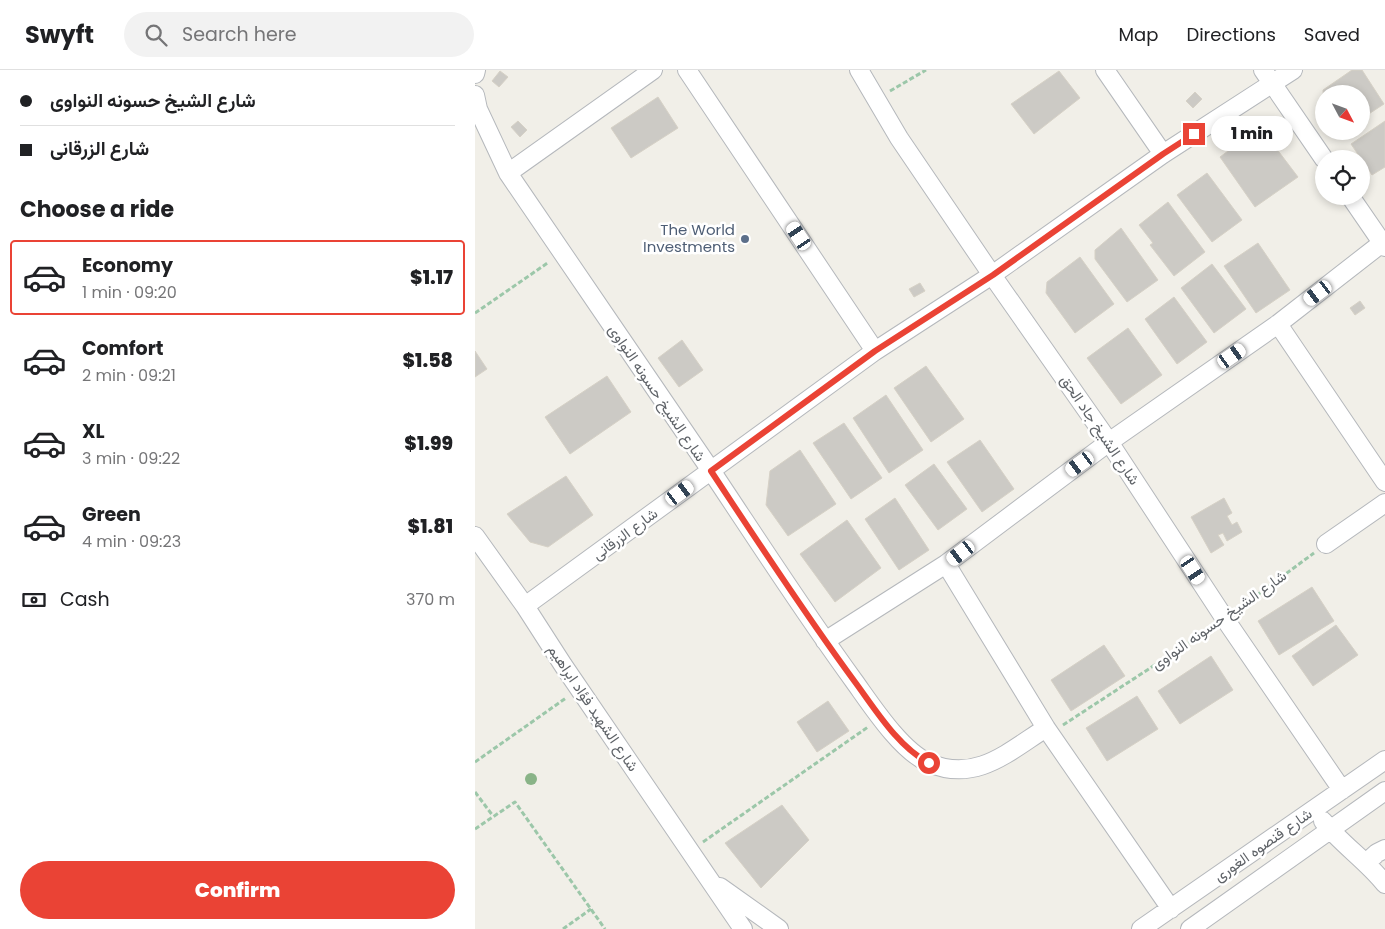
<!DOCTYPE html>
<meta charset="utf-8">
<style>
:root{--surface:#fff;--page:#f2f2f2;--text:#202124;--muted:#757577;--line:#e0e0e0;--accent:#ea4335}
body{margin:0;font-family:Poppins,Vazirmatn,sans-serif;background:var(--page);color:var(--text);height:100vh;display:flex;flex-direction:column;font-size:19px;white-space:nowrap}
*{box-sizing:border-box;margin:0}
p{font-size:16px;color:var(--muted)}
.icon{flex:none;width:28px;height:28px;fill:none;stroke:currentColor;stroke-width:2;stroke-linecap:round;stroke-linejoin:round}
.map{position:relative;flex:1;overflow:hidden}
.panel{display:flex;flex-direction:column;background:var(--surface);width:475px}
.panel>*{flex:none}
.top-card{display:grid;align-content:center;height:110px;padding:0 20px;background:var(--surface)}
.needle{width:32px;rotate:131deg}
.controls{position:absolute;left:840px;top:15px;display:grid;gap:10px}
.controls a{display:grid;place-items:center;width:55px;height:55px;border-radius:50%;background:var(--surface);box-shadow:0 2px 8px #0003;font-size:25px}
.end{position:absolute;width:22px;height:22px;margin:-11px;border:6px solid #ea4335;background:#fff;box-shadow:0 0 0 2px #fff}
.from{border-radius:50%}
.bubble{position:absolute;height:35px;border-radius:18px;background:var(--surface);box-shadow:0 2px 8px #0003;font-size:16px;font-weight:800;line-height:35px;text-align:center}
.car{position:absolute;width:15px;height:30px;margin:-15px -8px;border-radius:6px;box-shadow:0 0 4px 1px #0007;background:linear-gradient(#fff 24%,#345 0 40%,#fff 0 76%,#345 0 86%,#fff 0)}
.top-card b{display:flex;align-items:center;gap:18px;height:48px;font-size:19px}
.top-card b+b{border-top:1px solid var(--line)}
.top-card i{width:12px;height:12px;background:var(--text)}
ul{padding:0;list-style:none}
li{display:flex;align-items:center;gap:15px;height:75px;margin:0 10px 8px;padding:0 10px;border:2px solid transparent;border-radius:5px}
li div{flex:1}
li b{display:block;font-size:19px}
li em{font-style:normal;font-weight:800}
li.on{border-color:var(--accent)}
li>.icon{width:45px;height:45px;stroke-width:1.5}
h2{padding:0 20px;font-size:22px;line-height:60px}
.pay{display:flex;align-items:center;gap:12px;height:55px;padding:0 20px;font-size:19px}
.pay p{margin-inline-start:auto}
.action{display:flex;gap:10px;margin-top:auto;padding:10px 20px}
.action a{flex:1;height:58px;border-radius:30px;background:var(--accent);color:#fff;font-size:20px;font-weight:800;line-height:58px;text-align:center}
header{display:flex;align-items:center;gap:30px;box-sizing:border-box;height:70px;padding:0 25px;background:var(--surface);border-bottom:1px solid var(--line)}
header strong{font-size:24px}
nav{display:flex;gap:28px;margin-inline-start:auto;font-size:18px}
.search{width:350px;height:45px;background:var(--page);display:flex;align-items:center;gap:12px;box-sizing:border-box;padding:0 18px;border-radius:28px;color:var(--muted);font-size:19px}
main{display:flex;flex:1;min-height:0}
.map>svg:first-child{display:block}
.building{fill:#cccac5;stroke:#d6d1c6}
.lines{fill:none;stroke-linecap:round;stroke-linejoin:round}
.minor-casing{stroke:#b5b8bc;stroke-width:20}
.path{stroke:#9cc7a9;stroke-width:3;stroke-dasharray:5 2.5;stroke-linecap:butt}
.minor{stroke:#fff;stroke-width:18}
.tree{fill:#89b387}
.route{stroke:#ea4335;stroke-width:6}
.service-dot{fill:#5c6f8a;stroke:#fff;stroke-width:2}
.labels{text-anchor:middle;stroke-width:5;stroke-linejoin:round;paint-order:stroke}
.service-label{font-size:15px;fill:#4e5e75;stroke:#fff;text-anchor:end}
.street-label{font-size:15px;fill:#5f6368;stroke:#fff}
</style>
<header>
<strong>Swyft</strong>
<div class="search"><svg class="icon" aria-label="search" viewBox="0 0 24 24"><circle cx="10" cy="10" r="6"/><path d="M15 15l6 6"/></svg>Search here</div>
<nav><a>Map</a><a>Directions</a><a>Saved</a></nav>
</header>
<main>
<section class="panel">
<div class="top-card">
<b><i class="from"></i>شارع الشيخ حسونه النواوى</b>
<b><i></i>شارع الزرقانى</b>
</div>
<h2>Choose a ride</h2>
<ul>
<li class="on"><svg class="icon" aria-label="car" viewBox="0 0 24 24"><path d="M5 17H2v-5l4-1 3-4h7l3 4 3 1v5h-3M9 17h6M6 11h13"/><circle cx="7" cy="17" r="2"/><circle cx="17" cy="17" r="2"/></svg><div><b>Economy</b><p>1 min · 09:20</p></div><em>$1.17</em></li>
<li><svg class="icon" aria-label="car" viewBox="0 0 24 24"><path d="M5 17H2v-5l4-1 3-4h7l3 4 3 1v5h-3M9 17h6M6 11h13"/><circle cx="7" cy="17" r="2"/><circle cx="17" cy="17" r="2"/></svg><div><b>Comfort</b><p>2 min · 09:21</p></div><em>$1.58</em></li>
<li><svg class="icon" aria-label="car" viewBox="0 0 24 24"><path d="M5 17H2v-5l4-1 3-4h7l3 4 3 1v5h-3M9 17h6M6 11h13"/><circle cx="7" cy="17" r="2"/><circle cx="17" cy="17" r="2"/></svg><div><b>XL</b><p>3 min · 09:22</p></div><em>$1.99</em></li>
<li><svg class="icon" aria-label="car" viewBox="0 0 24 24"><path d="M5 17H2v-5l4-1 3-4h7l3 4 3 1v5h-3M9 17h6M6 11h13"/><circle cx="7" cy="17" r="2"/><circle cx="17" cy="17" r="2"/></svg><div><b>Green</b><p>4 min · 09:23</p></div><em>$1.81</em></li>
</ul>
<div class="pay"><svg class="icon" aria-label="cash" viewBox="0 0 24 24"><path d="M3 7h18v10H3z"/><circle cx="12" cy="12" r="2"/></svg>Cash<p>370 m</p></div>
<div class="action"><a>Confirm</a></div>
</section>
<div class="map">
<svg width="910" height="859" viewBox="0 0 910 859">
<rect width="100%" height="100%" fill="#f1efe8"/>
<path class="building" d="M877,0H887L909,34L886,49V24H849V43L848,20Z
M25,1L33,7L24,17L17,11Z
M584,1L605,28L559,64L536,34Z
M720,22L727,29L718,38L711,31Z
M183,27L203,58L156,88L136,58Z
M43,51L52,60L45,67L36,57Z
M910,51V97L897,105L876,74Z
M769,69L798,74L823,107L780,137L745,87Z
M732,103L767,150L737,172L702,125Z
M693,132L730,182L699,206L675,175L678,173L664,155Z
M646,158L683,210L652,232L620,189V180Z
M783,173L815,220L781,243L749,196Z
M605,187L639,234L600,263L571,223L572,212Z
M737,194L771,239L739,263L706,218Z
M445,213L450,221L439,227L434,219Z
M699,227L732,272L702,294L670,249Z
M885,231L890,238L880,245L875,238Z
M653,258L687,305L646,334L612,288Z
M207,270L228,300L204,317L183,288Z
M0,281L12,299L0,307Z
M451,296L489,349L456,372L419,318Z
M132,306L156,342L95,384L70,347Z
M411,325L448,380L414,403L378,348Z
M369,353L407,408L376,429L338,373Z
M505,370L539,419L507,442L472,392Z
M325,380L361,434L313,466L291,435L295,401Z
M459,394L492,439L463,460L430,415Z
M91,406L118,445L73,477L55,472L32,444Z
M420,428L454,480L424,500L390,449Z
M749,428L757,443L752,446L757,455L762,452L767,462L752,471L748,463L743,465L749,475L736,483L716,447Z
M372,450L406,498L360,532L325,484Z
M837,517L859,551L804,585L783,551Z
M861,555L883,585L838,616L817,586Z
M629,575L650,606L596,641L576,610Z
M736,586L758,620L705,654L683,621Z
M662,626L683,659L632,691L611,658Z
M353,631L374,661L342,682L322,652Z
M307,735L334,770L286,818L250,773Z"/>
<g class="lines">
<g class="minor-casing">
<path id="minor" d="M212,0L400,281
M384,0L424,68L517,205L634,372L750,549L867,720
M630,0L688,84
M788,0L849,89
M0,4L1,0
M0,25L3,39L33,103C101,204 171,304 239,405C285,474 330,544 379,611C397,636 426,681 454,693C501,713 533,682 571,658
M33,103L178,0
M875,126L910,177
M803,254L910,412
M0,466L50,536L88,595L268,859
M851,474L910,433
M471,494L571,658L696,839
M50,536L400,281L517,205L688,84L818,0
M350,571L471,494L634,372L803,254L907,173
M848,751C866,774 892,791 910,814
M891,793L902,783L910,779
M245,817L304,859
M666,859L910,690
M715,859L910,721"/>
</g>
<path class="path" d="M415,21L451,0
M0,243L74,192
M763,539L839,483
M588,655L738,557
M0,692L91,628
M0,722L18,746
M0,759L40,732L130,859
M228,772L393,657
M88,859L116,839"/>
<use href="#minor" class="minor"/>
</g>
<circle class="tree" cx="56" cy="709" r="6"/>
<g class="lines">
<path class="route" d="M454,693C423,677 400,639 380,612C329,543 283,472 236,401L400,281L518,205L688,84L719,64"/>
</g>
<circle class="service-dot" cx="270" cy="169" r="5"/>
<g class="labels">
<g class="service-label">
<text x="260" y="165">The World<tspan x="260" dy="17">Investments</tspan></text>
</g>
<g class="street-label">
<text transform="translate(182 323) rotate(56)" y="5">شارع الشيخ حسونه النواوى</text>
<text transform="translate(625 360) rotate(56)" y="5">شارع الشيخ جاد الحق</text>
<text transform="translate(150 464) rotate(-36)" y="5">شارع الزرقانى</text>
<text transform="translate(744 550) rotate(-35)" y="5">شارع الشيخ حسونه النواوى</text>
<text transform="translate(118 638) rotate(56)" y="5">شارع الشهيد فؤاد ابراهيم</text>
<text transform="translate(788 775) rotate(-35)" y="5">شارع قنصوه الغورى</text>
</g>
</g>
</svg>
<div class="controls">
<a><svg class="needle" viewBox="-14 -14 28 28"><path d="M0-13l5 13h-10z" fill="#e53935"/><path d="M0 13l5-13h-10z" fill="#757577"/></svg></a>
<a><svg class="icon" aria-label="locate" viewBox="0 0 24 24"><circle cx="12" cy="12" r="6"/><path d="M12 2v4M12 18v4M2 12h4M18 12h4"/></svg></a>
</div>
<i class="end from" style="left:454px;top:693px"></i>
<i class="end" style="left:719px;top:64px"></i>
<div class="bubble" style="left:736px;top:46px;width:82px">1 min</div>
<i class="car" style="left:324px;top:166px;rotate:326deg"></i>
<i class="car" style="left:843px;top:223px;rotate:233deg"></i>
<i class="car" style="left:757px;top:286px;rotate:55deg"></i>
<i class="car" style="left:605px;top:394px;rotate:234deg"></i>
<i class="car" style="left:205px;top:423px;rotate:54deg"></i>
<i class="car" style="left:486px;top:483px;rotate:233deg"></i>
<i class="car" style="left:718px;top:500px;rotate:147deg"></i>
</div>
</main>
